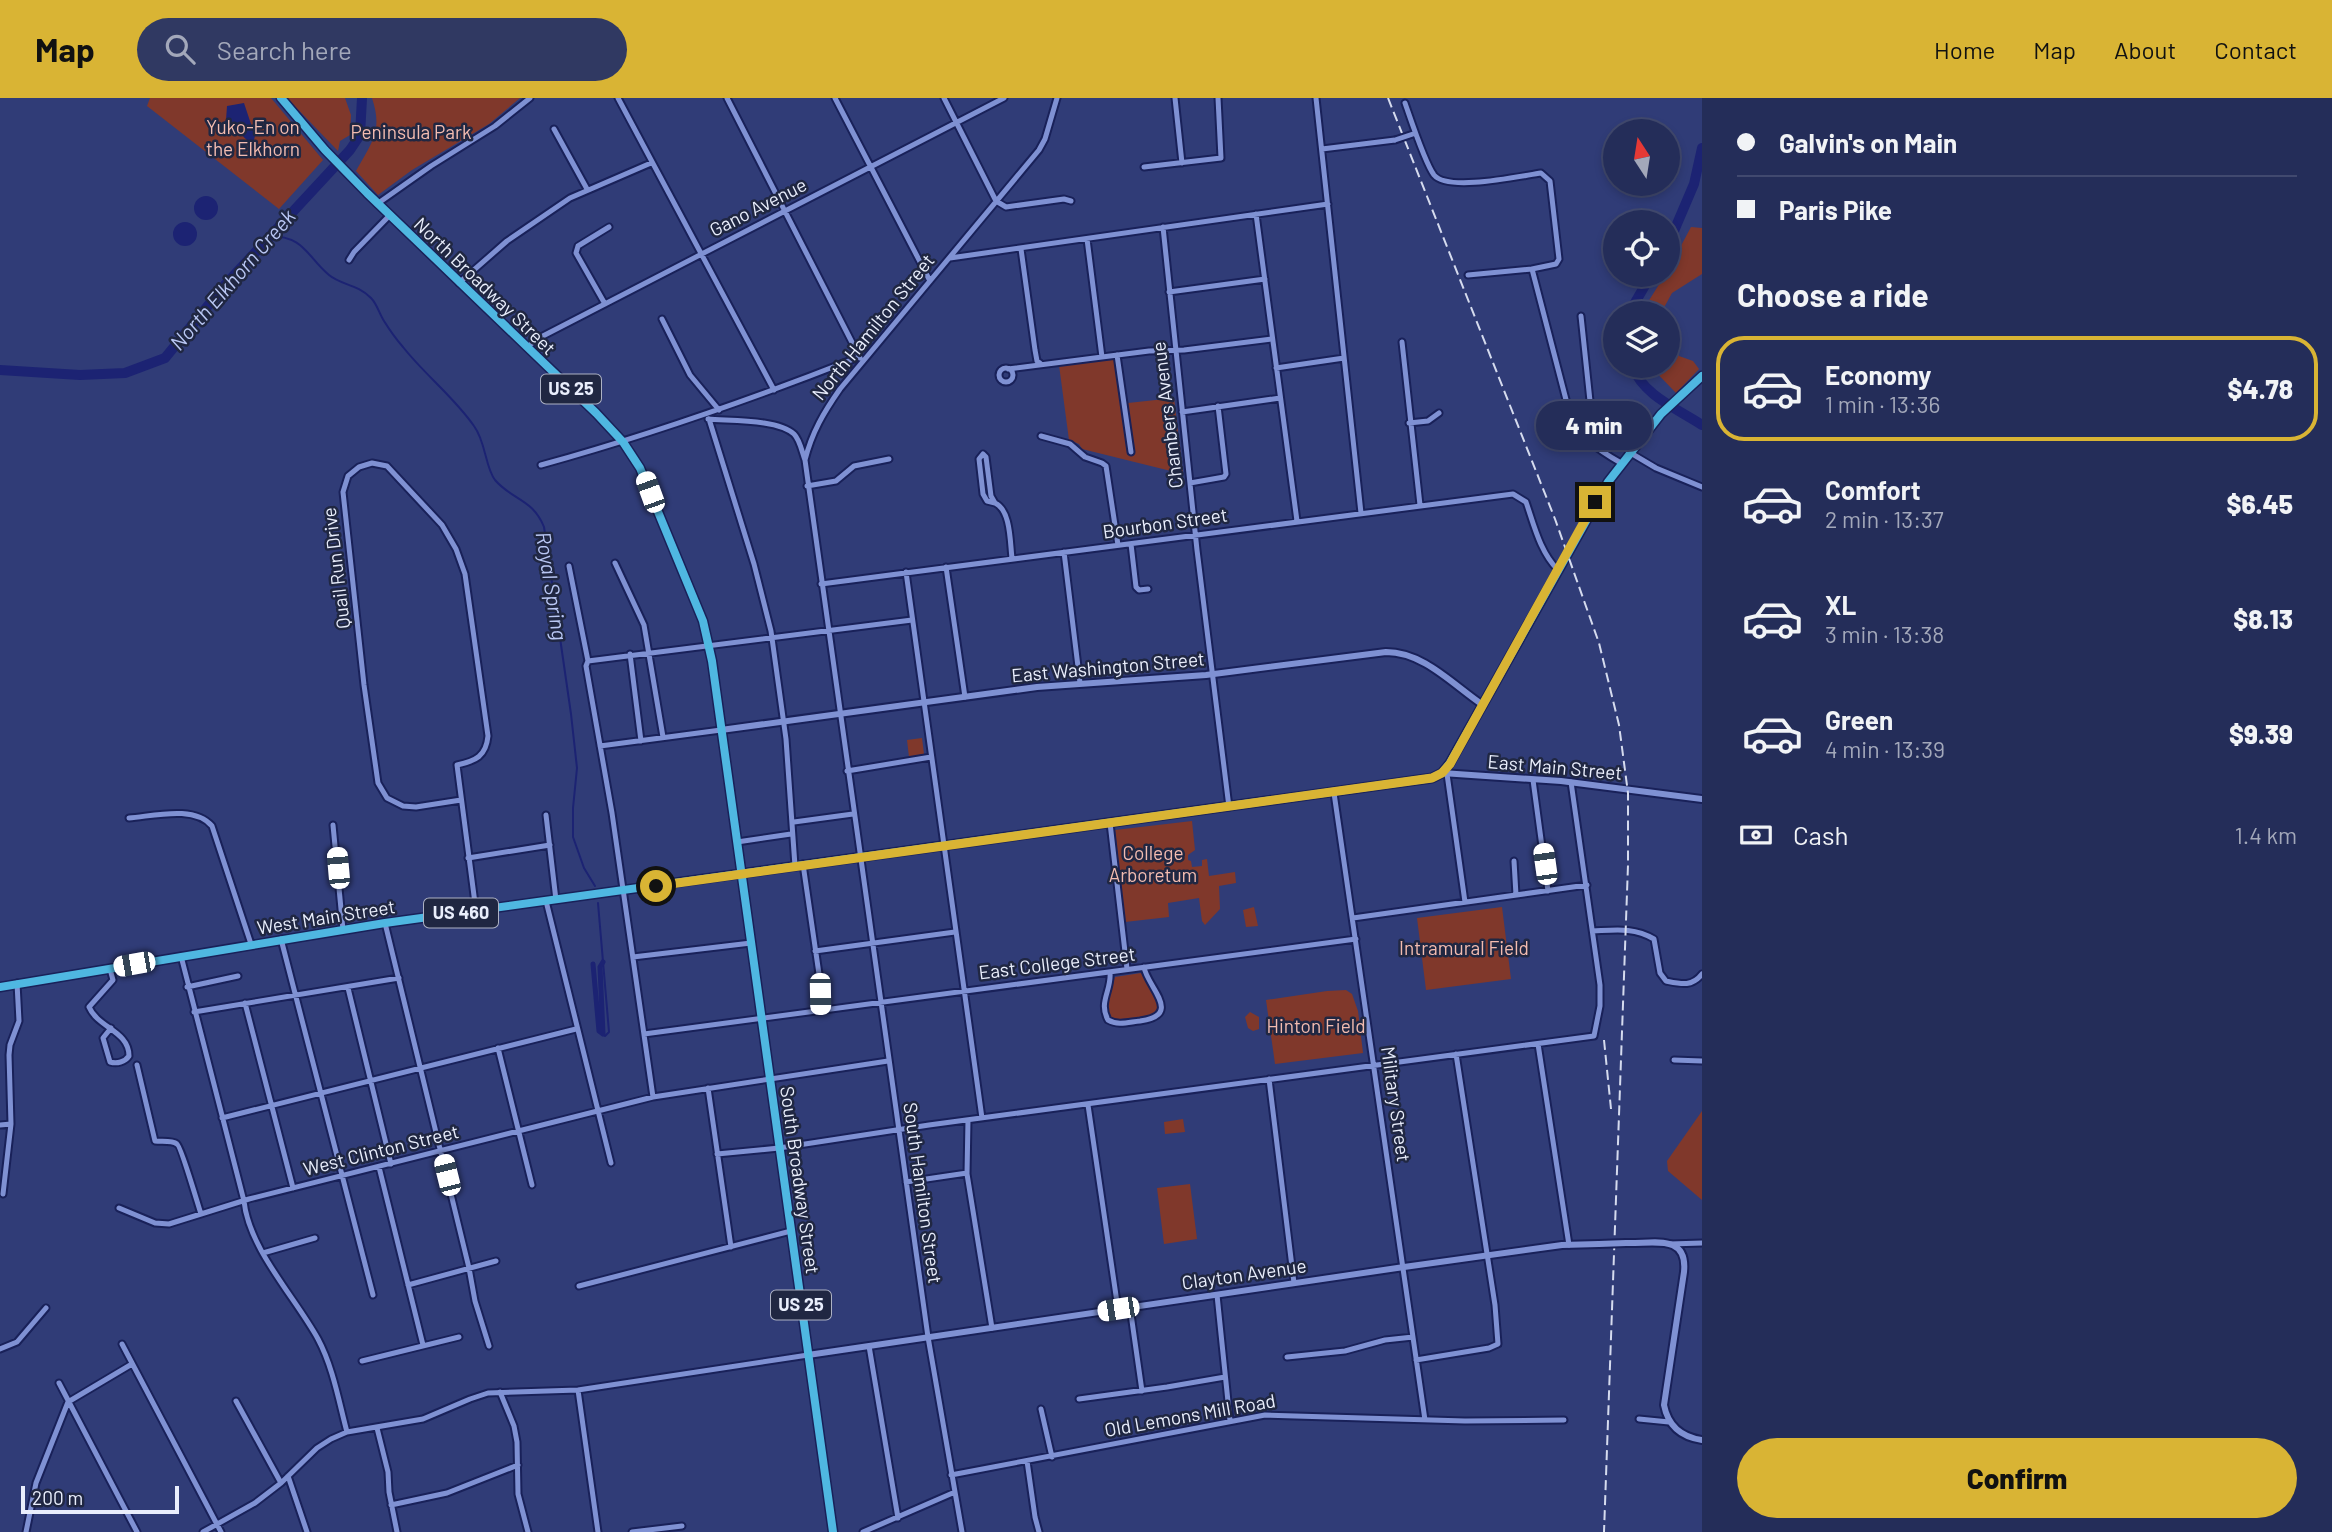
<!DOCTYPE html>
<meta charset="utf-8">
<style>
:root{--surface:#242d59;--page:#303962;--text:#f1f3f6;--muted:#a3a8ba;--line:#41496f;--accent:#d9b434}
body{margin:0;font-family:Barlow,sans-serif;background:var(--page);color:var(--text);height:100vh;display:flex;flex-direction:column;font-size:26px;white-space:nowrap}
*{box-sizing:border-box;margin:0}
p{font-size:23px;color:var(--muted)}
.icon{flex:none;width:38px;height:38px;fill:none;stroke:currentColor;stroke-width:2;stroke-linecap:round;stroke-linejoin:round}
.map{position:relative;flex:1;overflow:hidden}
.details{display:flex;flex-direction:column;background:var(--surface);width:630px}
.details>*{flex:none}
.banner{display:grid;align-content:center;height:154px;padding:0 35px;background:var(--surface)}
.needle{width:46px;rotate:348deg}
.tools{position:absolute;left:1603px;top:21px;display:grid;gap:14px}
.tools a{display:grid;place-items:center;width:77px;height:77px;border-radius:50%;background:var(--surface);box-shadow:0 4px 10px #0003,0 0 0 2px var(--line);font-size:35px}
.scale{position:absolute;left:21px;bottom:18px;width:158px;box-sizing:border-box;padding-left:7px;border:4px solid #e9eefc;border-top:0;font-size:19px;line-height:24px;white-space:nowrap;color:#e9eefc;-webkit-text-stroke:5px #202742;paint-order:stroke}
.end{position:absolute;width:32px;height:32px;margin:-16px;border:9px solid #d9b434;background:#111;box-shadow:0 0 0 4px #111}
.from{border-radius:50%}
.bubble{position:absolute;height:49px;border-radius:24px;background:var(--surface);box-shadow:0 4px 10px #0003,0 0 0 2px var(--line);font-size:23px;font-weight:800;line-height:49px;text-align:center}
.car{position:absolute;width:21px;height:42px;margin:-21px -10px;border-radius:9px;box-shadow:0 0 5px 2px #0007;background:linear-gradient(#fff 24%,#345 0 40%,#fff 0 76%,#345 0 86%,#fff 0)}
.banner b{display:flex;align-items:center;gap:24px;height:66px;font-size:26px}
.banner b+b{border-top:2px solid var(--line)}
.banner i{width:18px;height:18px;background:var(--text)}
ul{padding:0;list-style:none}
li{display:flex;align-items:center;gap:21px;height:105px;margin:0 14px 10px;padding:0 21px;border:4px solid transparent;border-radius:28px}
li div{flex:1}
li b{display:block;font-size:26px}
li em{font-style:normal;font-weight:800}
li.current{border-color:var(--accent)}
li>.icon{width:63px;height:63px;stroke-width:1.5}
h2{padding:0 35px;font-size:32px;line-height:84px}
.pay{display:flex;align-items:center;gap:18px;height:77px;padding:0 35px;font-size:26px}
.pay p{margin-inline-start:auto}
.action{display:flex;gap:14px;margin-top:auto;padding:14px 35px}
.action a{flex:1;height:80px;border-radius:42px;background:var(--accent);color:#111;font-size:28px;font-weight:800;line-height:80px;text-align:center}
header{display:flex;align-items:center;gap:42px;box-sizing:border-box;height:98px;padding:0 35px;background:var(--accent);color:#111}
header strong{font-size:33px}
nav{display:flex;gap:38px;margin-inline-start:auto;font-size:24px}
.search{width:490px;height:63px;background:var(--page);display:flex;align-items:center;gap:18px;box-sizing:border-box;padding:0 24px;border-radius:38px;color:var(--muted);font-size:26px}
main{display:flex;flex:1;min-height:0}
.map>svg:first-child{display:block}
.green{fill:#80382b}
.water{fill:#1c2373}
.lines{fill:none;stroke-linecap:round;stroke-linejoin:round}
.stream{stroke:#1c2373;stroke-width:2}
.canal{stroke:#1c2373;stroke-width:5}
.river{stroke:#1c2373;stroke-width:10}
.minor-casing{stroke:#192159;stroke-width:9}
.tertiary-casing{stroke:#192159;stroke-width:10}
.primary-casing{stroke:#192159;stroke-width:11}
.minor{stroke:#7f91d3;stroke-width:5}
.tertiary{stroke:#7f91d3;stroke-width:6}
.primary{stroke:#4fb7e1;stroke-width:8}
.rail{stroke:#d5dbee;stroke-width:2;stroke-dasharray:10 5;stroke-linecap:butt}
.minor-bridge-casing{stroke:#192159;stroke-width:9;stroke-linecap:butt}
.tertiary-bridge-casing{stroke:#192159;stroke-width:10;stroke-linecap:butt}
.minor-bridge{stroke:#7f91d3;stroke-width:5}
.tertiary-bridge{stroke:#7f91d3;stroke-width:6}
.route{stroke:#d9b434;stroke-width:9}
.labels{text-anchor:middle;stroke-width:5;stroke-linejoin:round;paint-order:stroke}
.shield{fill:#202742;stroke:#adb2c4;stroke-width:2}
.shield-label{font-size:18px;font-weight:bold;fill:#e9eefc}
.park-label{font-size:19px;fill:#f3bcb0;stroke:#202742}
.street-label{font-size:19px;fill:#e9eefc;stroke:#202742}
.water-label{font-size:21px;font-style:italic;fill:#b9c7f4;stroke:#202742}
</style>
<header>
<strong>Map</strong>
<div class="search"><svg class="icon" aria-label="search" viewBox="0 0 24 24"><circle cx="10" cy="10" r="6"/><path d="M15 15l6 6"/></svg>Search here</div>
<nav><a>Home</a><a>Map</a><a>About</a><a>Contact</a></nav>
</header>
<main>
<div class="map">
<svg width="1702" height="1434" viewBox="0 0 1702 1434">
<rect width="100%" height="100%" fill="#303c77"/>
<path class="green" d="M150,0H271L323,62L279,111L147,8Z
M287,0H345L351,17L350,37L340,43L338,53Z
M372,0H520L489,26L412,72L378,97L356,73C372,44 383,33 372,0Z
M1691,129L1702,130V176L1672,195L1661,215H1641L1665,177H1668V172Z
M1668,241L1679,258L1693,263L1699,271L1676,295L1650,268H1668Z
M1121,261L1128,305L1174,300L1183,376L1082,351L1079,346L1069,342L1059,267Z
M922,640L924,656L909,659L907,642Z
M1192,723L1195,752L1188,757V762L1191,763L1192,769L1202,768V762L1207,761L1209,778L1235,774L1236,785L1219,788L1220,811L1205,827L1202,823L1199,800L1168,805L1169,819L1125,824L1115,732Z
M1254,809L1258,828L1246,829L1243,812Z
M1502,809L1511,881L1426,892L1417,820Z
M1141,875C1150,887 1167,905 1152,918L1119,923L1110,920C1102,906 1110,892 1115,879Z
M1327,893L1346,892L1352,896L1358,913L1363,955L1275,966L1266,902Z
M1250,914L1259,919V931L1253,933L1248,930L1245,919Z
M1702,1013V1102L1668,1073L1667,1063Z
M1183,1021L1185,1034L1165,1036L1164,1024Z
M1190,1086L1197,1141L1164,1146L1157,1090Z"/>
<path class="water" d="M244,5L255,38L254,42L250,44C239,38 239,26 224,32L221,27L226,22L227,8Z
M194 110a12 12 0 1 1 24 0a12 12 0 1 1-24 0Z
M173 136a12 12 0 1 1 24 0a12 12 0 1 1-24 0Z"/>
<g class="lines">
<path class="stream" d="M269,138C305,138 307,159 329,177C341,187 357,186 371,200C377,206 379,215 384,223C389,231 396,241 403,249C425,277 454,299 474,328C486,344 485,369 495,382C512,402 533,401 544,429L571,616L577,670L573,710V739L584,770L595,788
M598,805L609,934L605,938"/>
<path class="canal" d="M593,866L599,933L603,936L600,869L603,864"/>
<path class="river" d="M1668,147L1694,86L1702,50
M1629,215L1651,177
M1632,268C1644,298 1676,310 1702,327
M0,272L80,277L125,275L165,260L225,187L350,52L360,37L362,0"/>
<g class="minor-casing">
<path id="minor" d="M618,0L774,292
M727,0L860,260
M835,0L930,183
M944,0L996,103L1006,109L1064,101L1071,103
M1175,0L1182,65
M1316,0L1361,415
M1405,5C1411,22 1425,65 1434,77C1448,94 1520,78 1541,75L1550,83L1559,161L1556,166L1532,171L1468,177
M554,31L587,91
M1322,51L1395,42
M1144,69L1221,60L1218,0
M377,106L431,68L495,28L530,0
M1256,116L1297,423
M1163,129L1197,452L1229,709
M1087,141L1102,259
M1021,151L1035,252L1037,263L1040,265
M950,160L1328,106
M349,162L354,154L389,118
M1532,171L1570,317C1582,341 1598,352 1621,365
M459,185L507,143L570,100L651,65
M1169,194L1265,181
M605,206L576,155L578,148L609,129
M662,221L690,277L719,312
M1402,244L1420,407
M527,249L539,240L1004,0
M1117,257L1131,354
M1276,270L1344,260
M999 277a7 7 0 1 1 14 0a7 7 0 1 1-14 0Z
M1008,271L1149,253L1184,252L1272,241
M1182,314L1280,300
M1570,317L1584,309L1590,303L1581,218
M708,321C730,323 778,321 794,336C800,342 802,354 805,362
M709,321L754,466L771,533L786,641L795,768
M1409,325L1428,323L1439,315
M1041,338L1070,346L1085,359L1102,365L1106,368L1118,447
M1629,354L1656,370L1702,389
M983,356L986,359L991,398L995,405L987,403L983,396L979,361Z
M541,367C650,337 755,300 859,259
M1190,385L1224,379L1226,376L1218,308
M807,388L836,383L854,368L889,361
M995,405C1011,412 1010,445 1012,460
M1131,446L1136,489L1139,492L1148,491
M1064,454L1080,585
M615,465L644,527L663,639
M569,468L588,563L586,568L612,715L653,999
M946,469L965,599
M906,474L982,1020
M821,486L1513,396L1526,404C1534,427 1540,454 1558,472
M630,556L641,643
M588,563L912,522
M600,648L721,632
M847,673L931,659
M1447,676L1465,804
M1533,682L1548,793
M1334,695L1425,1322
M461,702L416,709L403,708L387,700L378,685L364,587L343,394L348,378L359,369L372,365L387,368L442,427L456,451L465,476L488,638C486,658 476,663 457,667L476,813
M546,717L556,802
M129,720C154,718 194,707 212,728L251,846
M794,724L853,716
M1110,725L1127,871
M333,727L343,832
M737,744L791,736
M468,760L550,747
M1514,763L1516,797
M803,766L819,876L820,912
M546,803L611,1065
M1353,820L1587,787
M385,825L469,1170L475,1203L489,1248
M1593,833C1615,832 1634,829 1654,841L1660,875L1666,883C1681,886 1692,889 1702,876
M281,841L373,1197
M815,853L955,834
M181,858L244,1103C249,1151 295,1199 318,1241C333,1269 339,1304 347,1334
M633,859L751,845
M110,871L113,882L89,909C98,930 129,933 129,958C125,964 117,966 110,964L103,940L111,930
M1110,874C1112,892 1098,904 1108,922C1118,928 1129,924 1140,923C1184,917 1147,889 1144,869
M187,889L238,878
M348,890L391,1066
M245,905L293,1090
M194,914L399,880
M644,936L1356,841
M1538,946L1569,1147
M498,950L532,1087
M1674,962L1702,963
M137,967L155,1043C161,1044 172,1042 177,1046C181,1048 198,1107 201,1116
M1269,981L1294,1185
M708,990L731,1149
M1088,1007L1118,1211
M222,1020L576,931
M968,1022L967,1076L992,1230
M0,1027L11,1026
M717,1056L779,1050L929,1027L1594,938L1600,908V887L1571,684
M379,1069L423,1247
M906,1084L967,1075
M3,1096L11,1026L9,957L10,947L19,923L17,885
M119,1110L155,1125L169,1126L249,1101L653,999L888,963
M1670,1146L1702,1145
M263,1155L315,1140
M408,1187L496,1163
M579,1188L791,1133
M1217,1197L1230,1323
M1130,1209L1142,1293
M122,1246L221,1434
M869,1248L898,1420
M0,1251L17,1244L46,1210
M1287,1259L1345,1253L1385,1242L1413,1239
M1416,1262L1489,1250L1498,1246L1495,1207L1456,956
M362,1263L459,1239
M59,1285L137,1434
M578,1292L598,1434
M500,1294L514,1328L517,1344L518,1396L528,1434
M1079,1301L1167,1289L1225,1279
M236,1303L281,1385
M1041,1311L1052,1359
M1639,1321L1669,1324
M377,1330L388,1374L389,1394L397,1434
M1027,1363L1035,1419L1039,1434
M951,1377L1265,1317L1465,1323L1564,1322
M288,1378L307,1434
M391,1407L447,1395L518,1367
M26,1434L36,1385L68,1304L132,1266
M203,1434L255,1405L281,1385L317,1350L331,1341L347,1334L423,1321L470,1301L488,1295L578,1292L808,1257
M632,1434L682,1428
M863,1434L955,1394
M962,1434L928,1239L805,362C812,334 824,314 840,291L1039,52L1045,41L1057,0"/>
</g>
<g class="tertiary-casing">
<path id="tertiary" d="M721,632L1037,589L1206,577L1386,554C1424,554 1453,587 1483,607
M1442,675L1561,683L1702,701
M1626,1145C1653,1146 1688,1135 1684,1174L1664,1307C1668,1328 1681,1339 1702,1342
M808,1257L1404,1169L1562,1147L1599,1146"/>
</g>
<g class="primary-casing">
<path id="primary" d="M281,0L325,52L367,95L596,315L623,344L640,370L703,523L712,563L833,1434
M0,889L385,825L1432,680L1442,675L1450,665L1608,384L1661,316L1702,278"/>
</g>
<use href="#minor" class="minor"/>
<use href="#tertiary" class="tertiary"/>
<use href="#primary" class="primary"/>
<path class="rail" d="M1388,0L1555,421L1599,545L1619,627L1628,695V767L1604,1434
M1604,942L1611,1011"/>
<g class="minor-bridge-casing">
<path id="minor-bridge" d="M1395,42L1413,36"/>
</g>
<g class="tertiary-bridge-casing">
<path id="tertiary-bridge" d="M1599,1146L1626,1145"/>
</g>
<use href="#minor-bridge" class="minor-bridge"/>
<use href="#tertiary-bridge" class="tertiary-bridge"/>
</g>
<g class="lines">
<path class="route" d="M656,788L1432,680L1442,675L1450,666L1595,404"/>
</g>
<g class="labels">
<g class="shield">
<rect x="541" y="276.5" width="60" height="29" rx="5"/>
<rect x="424" y="800.5" width="74" height="29" rx="5"/>
<rect x="771" y="1192.5" width="60" height="29" rx="5"/>
</g>
<g class="shield-label">
<text x="571" y="297">US 25</text>
<text x="461" y="821">US 460</text>
<text x="801" y="1213">US 25</text>
</g>
<g class="park-label">
<text x="253" y="36">Yuko-En on<tspan x="253" dy="22">the Elkhorn</tspan></text>
<text x="411" y="41">Peninsula Park</text>
<text x="1153" y="762">College<tspan x="1153" dy="22">Arboretum</tspan></text>
<text x="1464" y="857">Intramural Field</text>
<text x="1316" y="935">Hinton Field</text>
</g>
<g class="street-label">
<text transform="translate(758 109) rotate(-27)" y="7">Gano Avenue</text>
<text transform="translate(485 188) rotate(44)" y="7">North Broadway Street</text>
<text transform="translate(873 229) rotate(-51)" y="7">North Hamilton Street</text>
<text transform="translate(1167 317) rotate(-97)" y="7">Chambers Avenue</text>
<text transform="translate(1165 425) rotate(-8)" y="7">Bourbon Street</text>
<text transform="translate(336 470) rotate(-97)" y="7">Quail Run Drive</text>
<text transform="translate(1108 569) rotate(-5)" y="7">East Washington Street</text>
<text transform="translate(1555 669) rotate(5)" y="7">East Main Street</text>
<text transform="translate(326 819) rotate(-9)" y="7">West Main Street</text>
<text transform="translate(1057 865) rotate(-7)" y="7">East College Street</text>
<text transform="translate(1396 1006) rotate(82)" y="7">Military Street</text>
<text transform="translate(381 1052) rotate(-14)" y="7">West Clinton Street</text>
<text transform="translate(800 1082) rotate(82)" y="7">South Broadway Street</text>
<text transform="translate(923 1095) rotate(82)" y="7">South Hamilton Street</text>
<text transform="translate(1244 1176) rotate(-8)" y="7">Clayton Avenue</text>
<text transform="translate(1190 1317) rotate(-10)" y="7">Old Lemons Mill Road</text>
</g>
<g class="water-label">
<text transform="translate(233 182) rotate(-49)" y="7">North Elkhorn Creek</text>
<text transform="translate(551 488) rotate(81)" y="7">Royal Spring</text>
</g>
</g>
</svg>
<div class="tools">
<a><svg class="needle" viewBox="-14 -14 28 28"><path d="M0-13l5 13h-10z" fill="#e53935"/><path d="M0 13l5-13h-10z" fill="#a3a8ba"/></svg></a>
<a><svg class="icon" aria-label="locate" viewBox="0 0 24 24"><circle cx="12" cy="12" r="6"/><path d="M12 2v4M12 18v4M2 12h4M18 12h4"/></svg></a>
<a><svg class="icon" aria-label="layers" viewBox="0 0 24 24"><path d="M12 4l9 5-9 5-9-5zM3 14l9 5 9-5"/></svg></a>
</div>
<div class="scale">200 m</div>
<i class="end from" style="left:656px;top:788px"></i>
<i class="end" style="left:1595px;top:404px"></i>
<div class="bubble" style="left:1536px;top:303px;width:116px">4 min</div>
<i class="car" style="left:650px;top:394px;rotate:340deg"></i>
<i class="car" style="left:1545px;top:766px;rotate:352deg"></i>
<i class="car" style="left:338px;top:770px;rotate:355deg"></i>
<i class="car" style="left:134px;top:866px;rotate:260deg"></i>
<i class="car" style="left:820px;top:896px;rotate:179deg"></i>
<i class="car" style="left:447px;top:1077px;rotate:346deg"></i>
<i class="car" style="left:1118px;top:1211px;rotate:261deg"></i>
</div>
<section class="details">
<div class="banner">
<b><i class="from"></i>Galvin's on Main</b>
<b><i></i>Paris Pike</b>
</div>
<h2>Choose a ride</h2>
<ul>
<li class="current"><svg class="icon" aria-label="car" viewBox="0 0 24 24"><path d="M5 17H2v-5l4-1 3-4h7l3 4 3 1v5h-3M9 17h6M6 11h13"/><circle cx="7" cy="17" r="2"/><circle cx="17" cy="17" r="2"/></svg><div><b>Economy</b><p>1 min · 13:36</p></div><em>$4.78</em></li>
<li><svg class="icon" aria-label="car" viewBox="0 0 24 24"><path d="M5 17H2v-5l4-1 3-4h7l3 4 3 1v5h-3M9 17h6M6 11h13"/><circle cx="7" cy="17" r="2"/><circle cx="17" cy="17" r="2"/></svg><div><b>Comfort</b><p>2 min · 13:37</p></div><em>$6.45</em></li>
<li><svg class="icon" aria-label="car" viewBox="0 0 24 24"><path d="M5 17H2v-5l4-1 3-4h7l3 4 3 1v5h-3M9 17h6M6 11h13"/><circle cx="7" cy="17" r="2"/><circle cx="17" cy="17" r="2"/></svg><div><b>XL</b><p>3 min · 13:38</p></div><em>$8.13</em></li>
<li><svg class="icon" aria-label="car" viewBox="0 0 24 24"><path d="M5 17H2v-5l4-1 3-4h7l3 4 3 1v5h-3M9 17h6M6 11h13"/><circle cx="7" cy="17" r="2"/><circle cx="17" cy="17" r="2"/></svg><div><b>Green</b><p>4 min · 13:39</p></div><em>$9.39</em></li>
</ul>
<div class="pay"><svg class="icon" aria-label="cash" viewBox="0 0 24 24"><path d="M3 7h18v10H3z"/><circle cx="12" cy="12" r="2"/></svg>Cash<p>1.4 km</p></div>
<div class="action"><a>Confirm</a></div>
</section>
</main>
